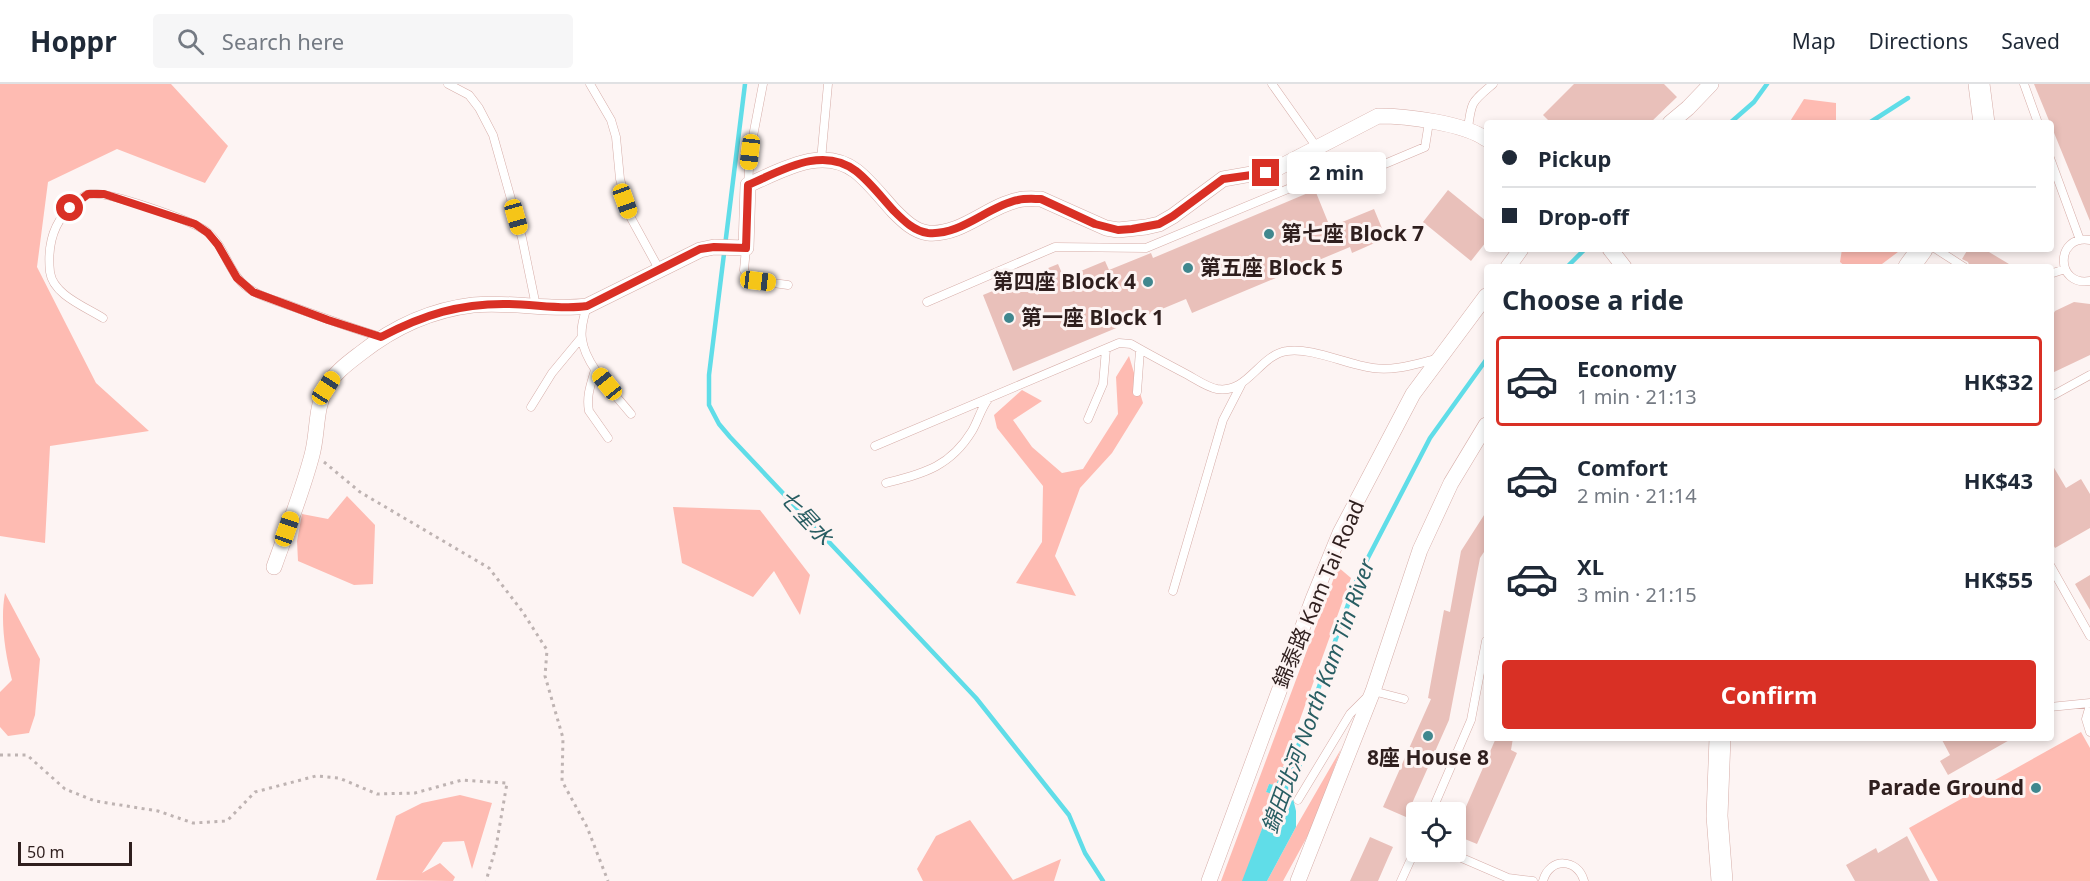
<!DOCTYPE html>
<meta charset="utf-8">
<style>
:root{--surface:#fff;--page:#f6f6f7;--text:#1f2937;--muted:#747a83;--line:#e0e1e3;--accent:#d93025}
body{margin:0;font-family:"Noto Sans","Noto Sans TC",sans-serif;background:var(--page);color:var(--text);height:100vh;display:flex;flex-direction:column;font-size:22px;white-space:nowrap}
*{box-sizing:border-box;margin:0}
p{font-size:20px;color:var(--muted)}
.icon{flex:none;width:33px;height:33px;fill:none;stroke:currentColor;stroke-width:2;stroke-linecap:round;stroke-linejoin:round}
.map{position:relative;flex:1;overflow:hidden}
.drawer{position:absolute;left:1484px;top:180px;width:570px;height:477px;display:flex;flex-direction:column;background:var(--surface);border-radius:6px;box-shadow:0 3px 9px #0003}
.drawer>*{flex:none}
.hud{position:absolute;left:1484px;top:36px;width:570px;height:132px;border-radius:6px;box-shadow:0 3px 9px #0003;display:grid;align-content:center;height:132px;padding:0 18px;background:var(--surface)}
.controls{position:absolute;left:1406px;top:718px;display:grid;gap:12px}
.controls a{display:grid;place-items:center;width:60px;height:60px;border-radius:6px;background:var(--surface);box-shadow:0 3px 9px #0003;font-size:30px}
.scale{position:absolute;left:18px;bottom:15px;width:114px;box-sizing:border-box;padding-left:6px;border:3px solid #2f1f1e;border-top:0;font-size:16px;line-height:21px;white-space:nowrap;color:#2f1f1e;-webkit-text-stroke:4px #fdf4f3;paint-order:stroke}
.end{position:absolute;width:27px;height:27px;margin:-14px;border:8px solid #d93025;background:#fff;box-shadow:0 0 0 3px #fff}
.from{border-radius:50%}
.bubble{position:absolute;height:42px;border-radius:6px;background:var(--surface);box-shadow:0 3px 9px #0003;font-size:20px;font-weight:700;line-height:42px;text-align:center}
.car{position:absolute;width:18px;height:36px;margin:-18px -9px;border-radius:8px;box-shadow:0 0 4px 2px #0007;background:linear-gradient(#f5c518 24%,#345 0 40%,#f5c518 0 76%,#345 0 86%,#f5c518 0)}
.hud b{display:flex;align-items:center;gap:21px;height:57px;font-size:22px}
.hud b+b{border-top:2px solid var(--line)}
.hud i{width:15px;height:15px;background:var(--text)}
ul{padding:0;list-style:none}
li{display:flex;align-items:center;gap:18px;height:90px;margin:0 12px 9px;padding:0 6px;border:3px solid transparent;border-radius:6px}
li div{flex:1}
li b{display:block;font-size:22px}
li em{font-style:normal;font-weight:700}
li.on{border-color:var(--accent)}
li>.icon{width:54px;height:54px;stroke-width:1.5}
h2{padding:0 18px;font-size:27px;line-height:72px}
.primary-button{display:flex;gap:12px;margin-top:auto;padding:12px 18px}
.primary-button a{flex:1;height:69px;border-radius:6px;background:var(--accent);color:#fff;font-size:24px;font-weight:700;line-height:69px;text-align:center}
header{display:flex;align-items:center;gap:36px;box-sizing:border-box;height:84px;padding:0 30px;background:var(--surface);border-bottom:2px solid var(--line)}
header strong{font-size:28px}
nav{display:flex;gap:33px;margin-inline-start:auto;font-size:21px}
.search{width:420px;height:54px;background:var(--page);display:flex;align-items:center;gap:15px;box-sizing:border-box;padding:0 21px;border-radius:6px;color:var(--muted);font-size:22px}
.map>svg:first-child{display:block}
.green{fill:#febbb2}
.water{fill:#60dde8}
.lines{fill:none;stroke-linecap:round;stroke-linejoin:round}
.stream{stroke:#60dde8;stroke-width:4.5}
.building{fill:#e9c0ba}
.service-casing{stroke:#d6ada8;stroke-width:9}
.minor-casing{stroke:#d6ada8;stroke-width:16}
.secondary-casing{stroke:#d6ada8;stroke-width:22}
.path{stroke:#beb3b2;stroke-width:3;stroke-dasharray:3 4.5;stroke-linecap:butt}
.service{stroke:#fff;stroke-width:8}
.minor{stroke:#fff;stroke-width:15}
.secondary{stroke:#fff;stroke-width:21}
.route{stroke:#d93025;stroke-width:8}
.poi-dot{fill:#40878e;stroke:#fdf4f3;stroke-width:2}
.labels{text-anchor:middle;stroke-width:6;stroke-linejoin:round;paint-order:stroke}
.poi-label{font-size:21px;font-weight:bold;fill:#2f1f1e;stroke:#fdf4f3;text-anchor:start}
.street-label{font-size:21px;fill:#2f1f1e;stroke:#fdf4f3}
.water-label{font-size:22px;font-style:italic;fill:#285d62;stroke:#fdf4f3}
</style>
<header>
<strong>Hoppr</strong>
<div class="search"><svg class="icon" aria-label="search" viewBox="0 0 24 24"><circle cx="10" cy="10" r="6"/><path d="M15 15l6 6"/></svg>Search here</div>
<nav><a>Map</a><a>Directions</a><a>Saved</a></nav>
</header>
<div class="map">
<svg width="2090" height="797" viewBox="0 0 2090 797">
<rect width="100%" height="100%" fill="#fdf4f3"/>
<path class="green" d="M0,0H171L228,62L205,99L117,65L48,98L37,183L96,299L149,347L50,362L45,459L0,452Z
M1804,15L1836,19V36L1830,39H1789Z
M1842,165H1902L1878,183H1846L1840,178Z
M1129,272L1143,319L1112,369L1080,404L1055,472L1076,512L1016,499L1042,458L1043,402L997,344L994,331L1022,306L1042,317L1013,336L1032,363L1062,389L1083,385L1118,330L1116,293Z
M347,412L375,441L373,500L354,501L298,477L297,457L302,430L328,435Z
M673,423L760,426L810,491L800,531L774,487L753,513L682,479Z
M1338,483L1351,494L1276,702L1269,700L1266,708L1275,710L1243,797H1221Z
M5,509L40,575L35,631L29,649L8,652L0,643V608L12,596C5,569 0,536 5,509Z
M2081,648L2090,664V797H1938L1909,744Z
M1341,665L1313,742L1283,797H1267L1296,743Z
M460,711L492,719L472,785L464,757L443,758L422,789L440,779L455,793L453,797L376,796L396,732L422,719Z
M970,736L1013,796L1061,775L1054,797H923L917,785L936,752Z"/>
<path class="water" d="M1302,681L1291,706L1296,727V743L1267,797H1242L1275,711L1266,708L1269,700L1276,701L1283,683Z"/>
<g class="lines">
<path class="stream" d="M745,0L709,291V321L719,340L730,353L976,614L1069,731L1085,769L1103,797
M1730,39L1754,18L1767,0
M1869,39L1908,14
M1567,183L1585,165
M1289,688L1357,495L1430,354L1486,276"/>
</g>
<path class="building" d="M1574,0H1664L1677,13L1650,39H1551L1543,31Z
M2034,0H2090V137L2050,39Z
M1315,106L1330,143L1374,125L1386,154L1352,169L1350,163L1192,229L1186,215L1013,287L983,211L1058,180L1064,194L1105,177L1109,186L1151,169L1153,174Z
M1448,106L1486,137V158L1471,177L1423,138Z
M1968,165H1984L2014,183H1970L1968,178L1962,175Z
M2074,218L2090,220V271L2050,290V236L2055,227Z
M2050,377L2066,404L2081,395L2090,410V444L2055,464L2050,455Z
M1486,428V465L1480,474L1449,636L1406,733L1383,723L1431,615L1428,614L1444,526L1450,528L1461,467Z
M2090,491V526L2075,500Z
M1496,654H1513L1511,666L1517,669L1477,760L1455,751V748Z
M1941,654H2013L1948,691L1940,677L1950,671Z
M1907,752L1930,797H1855L1846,781L1876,764L1878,769Z
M1370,753L1393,763L1388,774L1378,797H1350Z"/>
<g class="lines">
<g class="service-casing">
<path id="service" d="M448,0L469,11L479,24L493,51L522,154L536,222
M590,0L611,36L616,53L620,95L631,134L659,185
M1272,0L1318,65
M2024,0L2038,39
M1468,45C1471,17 1472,18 1493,0
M2050,74L2080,156
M821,76L828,0
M748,101L750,68L763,0
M2090,156C2055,150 2055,203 2090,197
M746,164L744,186L747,192L758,197L788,201
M1936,165L1964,183
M2050,190L2065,185
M927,218L1055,163L1146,164L1312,95H1349L1425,63L1429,38
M587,222C584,233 580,244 582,255C585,281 615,310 631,330
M103,234C86,223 53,211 50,188C47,161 53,137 75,119C80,116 85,110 90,110C108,107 190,136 206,147C227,163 229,195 253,207C264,214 278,217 291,222C321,233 351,244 381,253
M595,286C591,300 586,312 589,327L608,354
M1137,308L1140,266
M2050,313L2090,291
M531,323L552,289L581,254
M1088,335L1103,300L1106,265
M875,362L1119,259L1131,260C1150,271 1169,281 1188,291C1197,296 1207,303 1217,305C1248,310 1259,271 1287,267C1311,263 1348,281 1373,284C1395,287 1415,280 1436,275
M886,399C924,389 950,383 972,347C978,337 981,324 989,314
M2050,481L2090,552
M1173,507L1223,336L1241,301
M2090,621L2086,635L2090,648
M2050,623L2090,619
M1298,716L1350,630L1373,607L1404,615
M1431,729L1471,636L1486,557
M1448,768L1508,794L1533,797
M1401,797L1416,764
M1543,797C1549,773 1578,774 1584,797"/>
</g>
<g class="minor-casing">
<path id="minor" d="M1670,39L1688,24L1711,0
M1610,165L1624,183
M1508,183L1521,165
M274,483C287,446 302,409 312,371C318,349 315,325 326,304C334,289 348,279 361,269C394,243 431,226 473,221C511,217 549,227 587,222L700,166L714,163L746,164L748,101C781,87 822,61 856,87C870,98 882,114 894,127C904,137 914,147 928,149C961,152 988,122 1018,116C1026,114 1034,115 1041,115L1106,144L1118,146L1146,143L1159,140L1173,132L1223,95L1274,86L1378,32C1407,32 1463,39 1486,55
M1209,797L1313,515L1340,449L1413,310L1486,212
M1298,797L1373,607L1420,466L1451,399L1486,341"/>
</g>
<g class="secondary-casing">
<path id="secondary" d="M1979,0L1984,39
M1909,183L1922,165
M1720,654L1717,732L1722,797"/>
</g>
<path class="path" d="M324,378L360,408L489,484L522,527L547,566L545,592L563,654L562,697L587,743L608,797
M0,671H27L65,705L95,717L158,727L193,739L227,737L255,708L316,692L339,694L377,710L415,709L462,696L507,699L496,763L486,797"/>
<use href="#service" class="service"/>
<use href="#minor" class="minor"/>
<use href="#secondary" class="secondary"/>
</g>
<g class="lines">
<path class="route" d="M70,124L88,110H104L195,140L208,149L218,161L237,194L253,208L328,236L381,253C423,231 460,219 509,220C535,220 561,226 587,222L700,165L714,163L746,164L748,101C781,87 822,61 856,87C870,98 882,114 894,127C904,137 914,147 928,149C961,152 988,122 1018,116C1026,114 1034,115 1041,115L1095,140L1118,146L1132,145L1159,140L1173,132L1223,95L1266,89"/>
</g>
<g class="poi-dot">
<circle cx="1269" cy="150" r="6"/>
<circle cx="1188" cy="184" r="6"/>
<circle cx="1148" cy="198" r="6"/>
<circle cx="1009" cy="234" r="6"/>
<circle cx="1428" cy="652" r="6"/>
<circle cx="2036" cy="704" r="6"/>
</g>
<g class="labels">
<g class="poi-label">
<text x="1281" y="157">第七座 Block 7</text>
<text x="1200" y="191">第五座 Block 5</text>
<text x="1136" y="205" text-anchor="end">第四座 Block 4</text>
<text x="1021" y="241">第一座 Block 1</text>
<text x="1428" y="681" text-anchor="middle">8座 House 8</text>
<text x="2024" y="711" text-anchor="end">Parade Ground</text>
</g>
<g class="street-label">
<text transform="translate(1319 510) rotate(-67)" y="7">錦泰路 Kam Tai Road</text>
</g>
<g class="water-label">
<text transform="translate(806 433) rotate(47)" y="8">七星水</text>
<text transform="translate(1318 612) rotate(-70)" y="8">錦田北河 North Kam Tin River</text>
</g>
</g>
</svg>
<div class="controls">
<a><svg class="icon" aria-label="locate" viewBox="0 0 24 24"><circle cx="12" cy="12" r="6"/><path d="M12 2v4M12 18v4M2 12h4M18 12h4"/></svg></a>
</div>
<div class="scale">50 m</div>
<i class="end from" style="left:70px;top:124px"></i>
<i class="end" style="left:1266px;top:89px"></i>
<div class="bubble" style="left:1287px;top:68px;width:99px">2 min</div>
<i class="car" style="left:750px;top:68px;rotate:187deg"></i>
<i class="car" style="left:625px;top:117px;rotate:160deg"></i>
<i class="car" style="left:516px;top:133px;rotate:164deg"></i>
<i class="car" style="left:758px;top:197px;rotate:97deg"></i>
<i class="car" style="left:607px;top:300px;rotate:321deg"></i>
<i class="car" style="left:326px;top:304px;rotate:33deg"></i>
<i class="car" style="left:287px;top:445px;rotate:19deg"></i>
<div class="hud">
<b><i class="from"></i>Pickup</b>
<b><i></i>Drop-off</b>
</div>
<section class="drawer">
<h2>Choose a ride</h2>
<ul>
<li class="on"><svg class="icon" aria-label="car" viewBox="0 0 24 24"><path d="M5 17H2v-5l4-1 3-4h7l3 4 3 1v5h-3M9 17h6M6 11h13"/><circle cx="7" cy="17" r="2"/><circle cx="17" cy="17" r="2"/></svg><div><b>Economy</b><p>1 min · 21:13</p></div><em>HK$32</em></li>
<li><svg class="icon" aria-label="car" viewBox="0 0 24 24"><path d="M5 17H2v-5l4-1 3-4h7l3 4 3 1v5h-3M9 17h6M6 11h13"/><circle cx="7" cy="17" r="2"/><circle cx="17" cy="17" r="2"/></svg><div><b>Comfort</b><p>2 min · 21:14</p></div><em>HK$43</em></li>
<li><svg class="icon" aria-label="car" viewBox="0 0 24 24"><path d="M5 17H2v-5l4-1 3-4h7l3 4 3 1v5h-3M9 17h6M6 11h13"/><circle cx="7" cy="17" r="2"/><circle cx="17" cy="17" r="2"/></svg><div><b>XL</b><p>3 min · 21:15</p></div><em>HK$55</em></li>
</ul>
<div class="primary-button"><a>Confirm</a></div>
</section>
</div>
